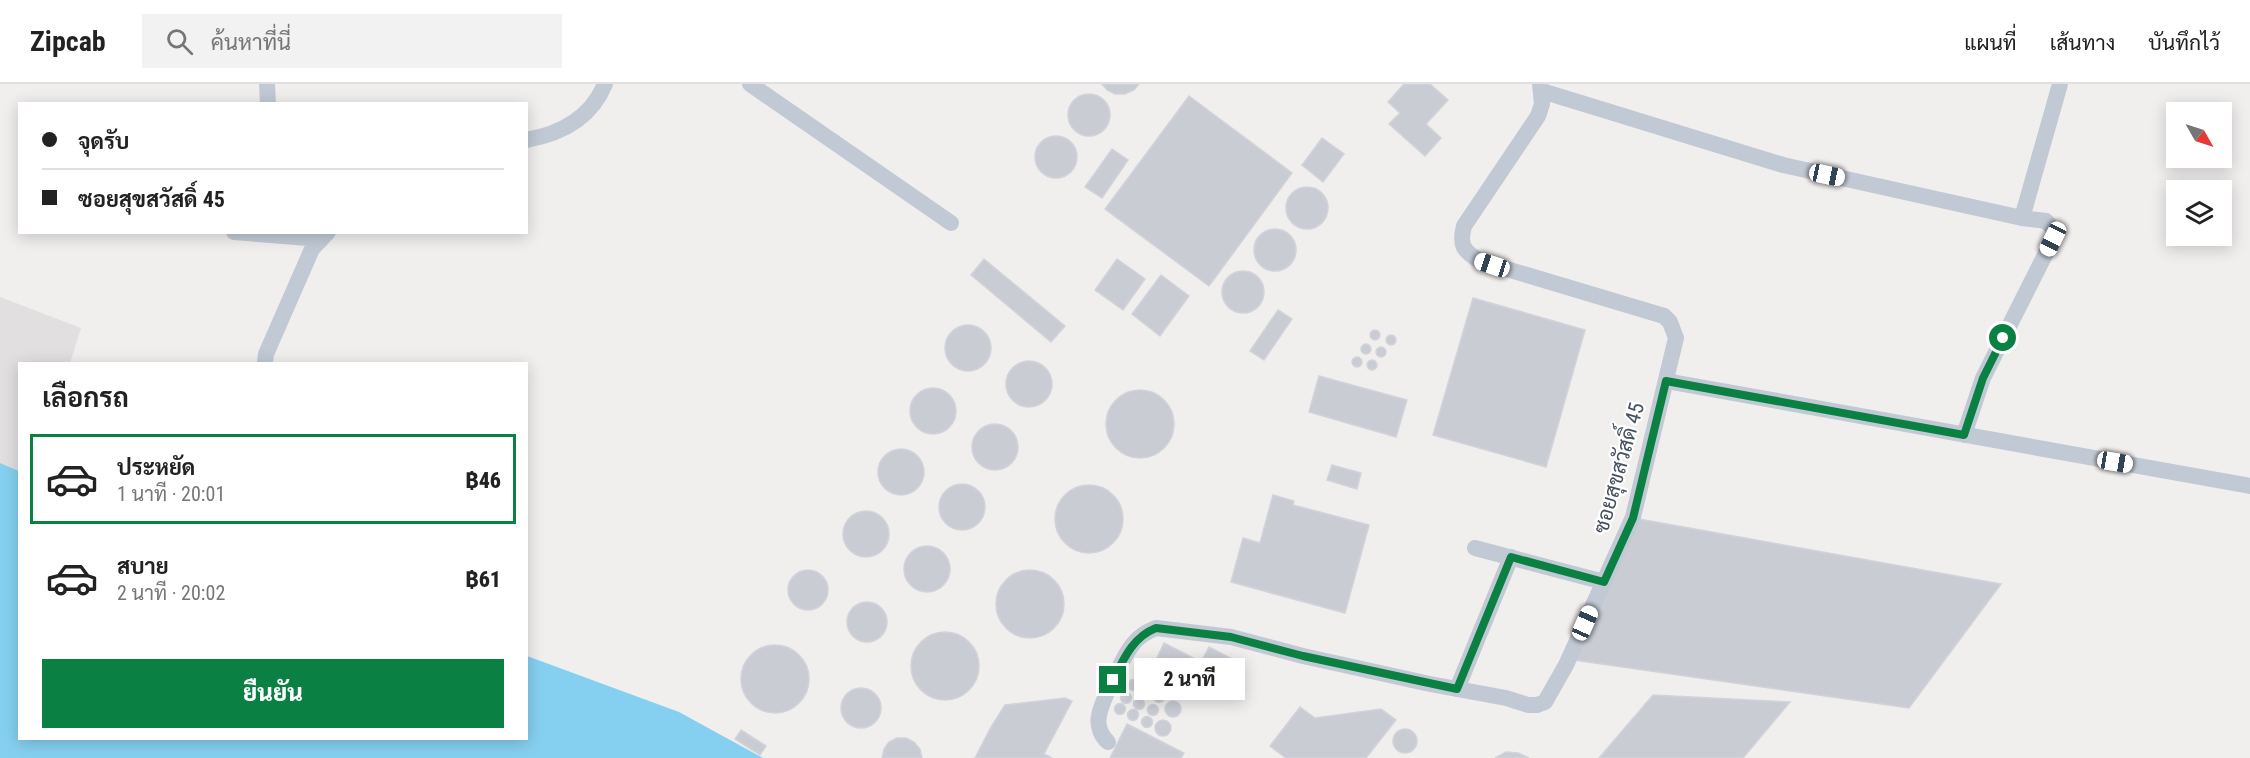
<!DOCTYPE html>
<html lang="th">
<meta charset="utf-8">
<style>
:root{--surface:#fff;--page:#f2f2f2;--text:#222;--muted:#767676;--line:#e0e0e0;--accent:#0b8043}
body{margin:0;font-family:"Roboto Condensed",Sarabun,sans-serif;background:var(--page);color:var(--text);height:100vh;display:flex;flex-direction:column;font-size:22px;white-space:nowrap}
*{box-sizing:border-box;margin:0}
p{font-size:20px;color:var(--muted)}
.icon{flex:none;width:33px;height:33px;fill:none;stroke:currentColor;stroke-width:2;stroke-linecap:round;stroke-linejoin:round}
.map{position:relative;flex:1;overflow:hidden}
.panel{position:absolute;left:18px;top:278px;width:510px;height:378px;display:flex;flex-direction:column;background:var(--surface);border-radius:0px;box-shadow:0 3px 15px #0003}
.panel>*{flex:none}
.guide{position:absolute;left:18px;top:18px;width:510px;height:132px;border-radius:0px;box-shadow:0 3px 15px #0003;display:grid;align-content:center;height:132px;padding:0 24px;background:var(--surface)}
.needle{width:39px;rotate:129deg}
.fabs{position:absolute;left:2166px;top:18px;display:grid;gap:12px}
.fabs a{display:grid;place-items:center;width:66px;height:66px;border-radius:0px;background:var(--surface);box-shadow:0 3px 15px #0003;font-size:30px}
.end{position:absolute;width:27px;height:27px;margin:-14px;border:8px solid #0b8043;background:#fff;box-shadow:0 0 0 3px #fff}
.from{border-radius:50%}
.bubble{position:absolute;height:42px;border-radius:0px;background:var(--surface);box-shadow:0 3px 15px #0003;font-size:20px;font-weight:800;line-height:42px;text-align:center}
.car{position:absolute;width:18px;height:36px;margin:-18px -9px;border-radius:8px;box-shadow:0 0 4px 2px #0007;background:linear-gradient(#fff 24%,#345 0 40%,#fff 0 76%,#345 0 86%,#fff 0)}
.guide b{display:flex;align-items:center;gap:21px;height:57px;font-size:22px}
.guide b+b{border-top:2px solid var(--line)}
.guide i{width:15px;height:15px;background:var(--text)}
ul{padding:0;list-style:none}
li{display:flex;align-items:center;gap:18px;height:90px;margin:0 12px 9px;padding:0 12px;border:3px solid transparent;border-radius:0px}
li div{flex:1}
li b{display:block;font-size:22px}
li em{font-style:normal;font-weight:800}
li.active{border-color:var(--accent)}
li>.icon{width:54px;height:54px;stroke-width:1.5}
h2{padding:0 24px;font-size:27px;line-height:72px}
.primary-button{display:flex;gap:12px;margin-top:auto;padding:12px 24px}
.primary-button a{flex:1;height:69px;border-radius:0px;background:var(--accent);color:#fff;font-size:24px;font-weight:800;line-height:69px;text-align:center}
header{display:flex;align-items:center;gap:36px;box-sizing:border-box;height:84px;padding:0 30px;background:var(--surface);border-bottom:2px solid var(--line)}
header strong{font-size:28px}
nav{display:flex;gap:33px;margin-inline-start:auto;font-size:21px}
.search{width:420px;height:54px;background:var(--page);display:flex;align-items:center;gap:15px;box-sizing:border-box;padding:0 21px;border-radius:0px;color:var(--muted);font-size:22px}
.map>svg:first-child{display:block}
.education{fill:#e2dfe0}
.water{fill:#85d0f0}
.building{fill:#caccd4;stroke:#d2d3da;stroke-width:1.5}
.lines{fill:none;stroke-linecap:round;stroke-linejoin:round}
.minor{stroke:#c1c9d4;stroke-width:16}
.route{stroke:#0b8043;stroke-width:8}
.labels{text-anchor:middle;stroke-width:4.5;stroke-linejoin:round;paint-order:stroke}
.street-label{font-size:21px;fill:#454f5d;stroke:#fff}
</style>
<header>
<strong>Zipcab</strong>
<div class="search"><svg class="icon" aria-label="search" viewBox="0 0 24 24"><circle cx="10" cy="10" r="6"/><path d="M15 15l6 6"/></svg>ค้นหาที่นี่</div>
<nav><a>แผนที่</a><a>เส้นทาง</a><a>บันทึกไว้</a></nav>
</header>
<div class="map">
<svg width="2250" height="674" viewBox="0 0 2250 674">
<rect width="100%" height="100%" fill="#f1eeee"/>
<path class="education" d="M0,213L81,244L70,279H20L19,387L0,379Z"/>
<path class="water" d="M0,379L19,387L20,654H526L527,572L679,628L763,674H0Z"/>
<path class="building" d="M1102,0H1139L1134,6L1125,10H1115L1107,6Z
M1404,0H1430L1448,16L1426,40L1441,54L1425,72L1389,40L1400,29L1388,18Z
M1068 31a21 21 0 1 1 42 0a21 21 0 1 1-42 0Z
M1189,12L1292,89L1209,202L1105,125Z
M1035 73a21 21 0 1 1 42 0a21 21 0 1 1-42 0Z
M1322,54L1344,70L1323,98L1302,81Z
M1112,65L1128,76L1102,114L1085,103Z
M1286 124a21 21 0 1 1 42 0a21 21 0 1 1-42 0Z
M1254 166a21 21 0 1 1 42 0a21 21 0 1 1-42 0Z
M984,175L1065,242L1051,258L971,191Z
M1117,175L1145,195L1123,226L1095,206Z
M1222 208a21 21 0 1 1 42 0a21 21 0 1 1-42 0Z
M1161,191L1189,212L1160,252L1132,230Z
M1473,214L1585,246L1546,383L1433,351Z
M1278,226L1292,235L1264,276L1250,267Z
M945 264a23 23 0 1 1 46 0a23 23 0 1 1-46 0Z
M1370 251a5 5 0 1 1 10 0a5 5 0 1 1-10 0Z
M1386 256a5 5 0 1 1 10 0a5 5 0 1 1-10 0Z
M1361 265a5 5 0 1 1 10 0a5 5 0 1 1-10 0Z
M1376 268a5 5 0 1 1 10 0a5 5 0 1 1-10 0Z
M1352 278a5 5 0 1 1 10 0a5 5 0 1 1-10 0Z
M1367 281a5 5 0 1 1 10 0a5 5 0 1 1-10 0Z
M1006 300a23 23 0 1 1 46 0a23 23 0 1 1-46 0Z
M1319,292L1407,316L1396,353L1309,328Z
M910 327a23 23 0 1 1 46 0a23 23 0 1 1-46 0Z
M1106 340a34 34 0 1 1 68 0a34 34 0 1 1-68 0Z
M972 363a23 23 0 1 1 46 0a23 23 0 1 1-46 0Z
M878 388a23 23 0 1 1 46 0a23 23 0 1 1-46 0Z
M1332,381L1361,389L1357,405L1327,396Z
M939 423a23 23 0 1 1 46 0a23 23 0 1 1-46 0Z
M1055 435a34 34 0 1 1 68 0a34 34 0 1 1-68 0Z
M1273,411L1294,417L1293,421L1369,441L1345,529L1231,498L1243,454L1260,459Z
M843 450a23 23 0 1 1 46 0a23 23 0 1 1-46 0Z
M1639,435L2001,500L1909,624L1573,576Z
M904 485a23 23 0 1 1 46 0a23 23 0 1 1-46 0Z
M996 520a34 34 0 1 1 68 0a34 34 0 1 1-68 0Z
M788 506a20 20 0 1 1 40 0a20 20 0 1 1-40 0Z
M847 538a20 20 0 1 1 40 0a20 20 0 1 1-40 0Z
M911 582a34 34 0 1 1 68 0a34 34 0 1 1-68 0Z
M1164,559L1201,578L1209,563L1244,581L1228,612L1156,576Z
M741 595a34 34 0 1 1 68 0a34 34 0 1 1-68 0Z
M1152 593a8 8 0 1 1 16 0a8 8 0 1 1-16 0Z
M1127.5 601a5.5 5.5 0 1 1 11 0a5.5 5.5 0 1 1-11 0Z
M1175 605a8 8 0 1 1 16 0a8 8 0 1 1-16 0Z
M1139.5 607a5.5 5.5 0 1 1 11 0a5.5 5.5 0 1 1-11 0Z
M841 624a20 20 0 1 1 40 0a20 20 0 1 1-40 0Z
M1153.5 613a5.5 5.5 0 1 1 11 0a5.5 5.5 0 1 1-11 0Z
M1120.5 614a5.5 5.5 0 1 1 11 0a5.5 5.5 0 1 1-11 0Z
M1653,611L1790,618L1743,674H1599Z
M1065,614L1072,617L1044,670L1052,674H975L991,643L1005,621Z
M1133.5 620a5.5 5.5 0 1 1 11 0a5.5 5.5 0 1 1-11 0Z
M1165 625a8 8 0 1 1 16 0a8 8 0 1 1-16 0Z
M1114.5 625a5.5 5.5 0 1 1 11 0a5.5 5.5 0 1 1-11 0Z
M1147.5 626a5.5 5.5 0 1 1 11 0a5.5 5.5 0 1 1-11 0Z
M1300,623L1315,634L1381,625L1396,636L1366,674H1286L1270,662Z
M1127.5 631a5.5 5.5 0 1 1 11 0a5.5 5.5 0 1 1-11 0Z
M1141.5 638a5.5 5.5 0 1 1 11 0a5.5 5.5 0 1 1-11 0Z
M1155 644a8 8 0 1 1 16 0a8 8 0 1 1-16 0Z
M1127,640L1184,669L1181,674H1110Z
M1393 657a12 12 0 1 1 24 0a12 12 0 1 1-24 0Z
M741,646L766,662L760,671L735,655Z
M897,654H906L914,658L920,665L922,674H882L884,665L889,658Z
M1506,668L1518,669L1529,674H1495Z"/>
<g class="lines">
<path class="minor" d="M267,0L268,20
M750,0L951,139
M1542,7L1783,81L2022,134L2046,137L2055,147L2053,155L1983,294L1964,351
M526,56C561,50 591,34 605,0
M2022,134L2060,0
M234,148L321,155
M265,279L266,270L312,165L328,148
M1666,297L2250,402
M1475,464L1604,498
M1457,605L1511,473
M1108,658C1101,652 1097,642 1099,632C1101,618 1124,571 1133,560C1139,552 1148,547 1156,544L1231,553L1303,572L1430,600L1506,614L1528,621H1537L1545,618L1566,581L1633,433L1676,254L1670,238L1664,232L1480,177C1463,167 1459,161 1464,142L1538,32L1542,20L1540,0"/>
</g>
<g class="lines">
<path class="route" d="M1113,596C1124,574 1133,553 1156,544L1231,553L1303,572L1457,605L1511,473L1604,498L1633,434L1666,297L1964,351L1983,294L2003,254"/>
</g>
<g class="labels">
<g class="street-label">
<text transform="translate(1619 384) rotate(-74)" y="7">ซอยสุขสวัสดิ์ 45</text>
</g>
</g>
</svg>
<div class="fabs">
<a><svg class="needle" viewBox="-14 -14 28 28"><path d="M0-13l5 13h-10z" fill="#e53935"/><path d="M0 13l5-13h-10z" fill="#767676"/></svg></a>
<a><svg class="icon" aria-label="layers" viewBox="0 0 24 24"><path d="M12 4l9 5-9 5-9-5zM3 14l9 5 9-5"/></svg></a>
</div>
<i class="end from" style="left:2003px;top:254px"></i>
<i class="end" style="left:1113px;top:596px"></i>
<div class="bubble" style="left:1134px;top:574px;width:111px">2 นาที</div>
<i class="car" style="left:1827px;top:91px;rotate:102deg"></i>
<i class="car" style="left:2053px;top:155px;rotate:206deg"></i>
<i class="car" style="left:1492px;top:181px;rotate:288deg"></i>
<i class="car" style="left:2115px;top:378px;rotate:100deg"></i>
<i class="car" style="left:1585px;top:539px;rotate:24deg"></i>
<div class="guide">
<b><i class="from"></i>จุดรับ</b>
<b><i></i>ซอยสุขสวัสดิ์ 45</b>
</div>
<section class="panel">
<h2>เลือกรถ</h2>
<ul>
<li class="active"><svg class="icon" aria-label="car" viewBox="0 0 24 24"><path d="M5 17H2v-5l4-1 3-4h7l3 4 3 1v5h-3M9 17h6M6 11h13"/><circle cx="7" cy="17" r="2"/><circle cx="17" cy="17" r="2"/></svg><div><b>ประหยัด</b><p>1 นาที · 20:01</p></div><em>฿46</em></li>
<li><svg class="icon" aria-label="car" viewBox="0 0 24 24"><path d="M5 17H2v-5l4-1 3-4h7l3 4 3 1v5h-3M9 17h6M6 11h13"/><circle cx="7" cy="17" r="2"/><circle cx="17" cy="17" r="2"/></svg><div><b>สบาย</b><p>2 นาที · 20:02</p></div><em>฿61</em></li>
</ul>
<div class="primary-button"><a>ยืนยัน</a></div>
</section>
</div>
